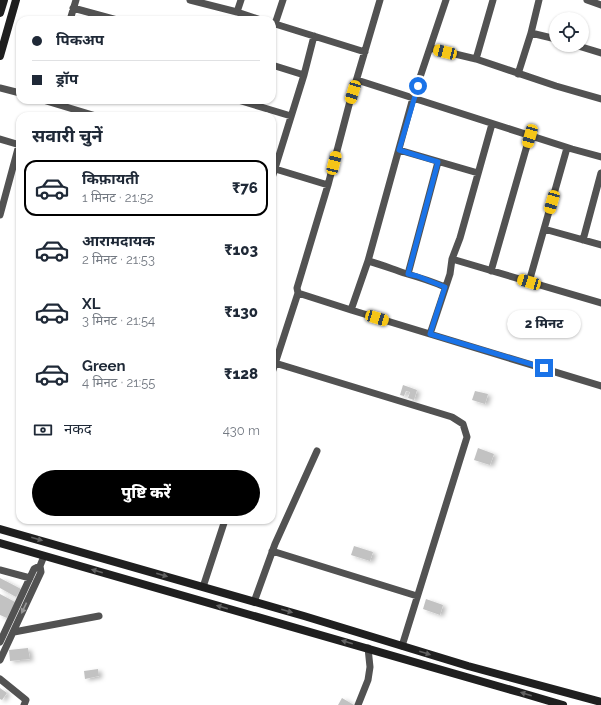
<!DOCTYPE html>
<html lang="hi">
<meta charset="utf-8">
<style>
:root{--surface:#fff;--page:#f2f2f3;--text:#1f2937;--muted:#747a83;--line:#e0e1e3;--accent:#000}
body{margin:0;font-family:Raleway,"Noto Sans Devanagari",sans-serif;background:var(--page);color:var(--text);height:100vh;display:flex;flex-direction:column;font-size:15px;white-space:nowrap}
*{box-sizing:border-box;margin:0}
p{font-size:13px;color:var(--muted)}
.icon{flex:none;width:22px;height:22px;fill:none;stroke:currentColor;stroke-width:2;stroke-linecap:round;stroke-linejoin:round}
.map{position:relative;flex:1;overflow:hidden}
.side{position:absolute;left:16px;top:112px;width:260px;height:412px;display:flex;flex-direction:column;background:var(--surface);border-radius:12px;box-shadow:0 1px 3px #0004}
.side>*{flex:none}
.banner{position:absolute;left:16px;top:16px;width:260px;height:88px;border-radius:12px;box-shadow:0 1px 3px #0004;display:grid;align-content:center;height:88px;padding:0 16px;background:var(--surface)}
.buttons{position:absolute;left:549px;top:12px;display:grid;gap:8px}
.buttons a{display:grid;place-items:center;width:40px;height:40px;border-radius:50%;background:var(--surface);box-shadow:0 1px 3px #0004;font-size:20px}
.end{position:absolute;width:18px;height:18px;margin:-9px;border:5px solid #1a73e8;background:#fff;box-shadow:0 0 0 2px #fff}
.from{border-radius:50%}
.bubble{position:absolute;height:28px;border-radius:14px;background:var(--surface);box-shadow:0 1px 3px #0004;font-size:13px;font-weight:800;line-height:28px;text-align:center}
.car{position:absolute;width:12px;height:24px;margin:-12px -6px;border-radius:5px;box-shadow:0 0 3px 1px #0007;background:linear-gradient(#f5c518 24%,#345 0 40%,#f5c518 0 76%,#345 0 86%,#f5c518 0)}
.banner b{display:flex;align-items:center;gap:14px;height:38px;font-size:15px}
.banner b+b{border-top:1px solid var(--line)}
.banner i{width:10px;height:10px;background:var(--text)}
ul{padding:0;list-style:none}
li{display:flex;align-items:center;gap:12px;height:56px;margin:0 8px 6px;padding:0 8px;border:2px solid transparent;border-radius:12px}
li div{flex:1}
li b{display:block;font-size:15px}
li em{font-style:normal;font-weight:800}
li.active{border-color:var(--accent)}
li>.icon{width:36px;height:36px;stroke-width:1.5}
h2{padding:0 16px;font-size:18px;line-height:48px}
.pay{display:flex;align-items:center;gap:10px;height:44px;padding:0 16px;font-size:15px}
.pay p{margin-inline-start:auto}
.cta{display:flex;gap:8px;margin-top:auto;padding:8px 16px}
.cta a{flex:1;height:46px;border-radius:24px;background:var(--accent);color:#fff;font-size:16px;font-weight:800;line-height:46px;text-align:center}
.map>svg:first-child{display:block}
.building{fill:#c2c2c2;filter:url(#shadow)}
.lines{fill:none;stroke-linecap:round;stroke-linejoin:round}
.street{stroke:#525252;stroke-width:7}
.secondary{stroke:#1f1f1f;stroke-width:8}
.oneway{fill:#626262}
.oneway2{fill:#979797}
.route{stroke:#1a73e8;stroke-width:5}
</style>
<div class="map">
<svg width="601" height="705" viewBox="0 0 601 705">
<defs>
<filter id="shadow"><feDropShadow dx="3.5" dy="2" stdDeviation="2" flood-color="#0004"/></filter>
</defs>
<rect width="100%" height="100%" fill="#fff"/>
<path class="building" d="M403,385L417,390L414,400L408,398L410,392L406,391L404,396L400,395Z
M475,391L488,394L485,404L472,400Z
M478,448L494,454L490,465L474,460Z
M354,546L373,552L370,561L351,555Z
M0,578L21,589L16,597L0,588Z
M0,594L15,602L7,618L0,615Z
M426,599L443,605L440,615L423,609Z
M28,648L30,659L10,661L9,650Z
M98,669L99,676L85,679L84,671Z
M0,688L7,693L2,700L0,699Z
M342,698L354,705H338Z"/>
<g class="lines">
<path class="street" d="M190,0L237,12L261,20
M380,0L349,105L328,185L297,288L298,293L351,310L601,386
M539,0L531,33L556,39
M587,0L601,5
M73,8L117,20
M237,12L241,0
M70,20L76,0
M272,23L365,52
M275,24L283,0
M575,45L601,53
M430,48L476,59L493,0
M476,59L556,86L601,99
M272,65L304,75
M518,74L531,33
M357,80L572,149L601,157
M0,88L20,93
M43,100L96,116
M238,100L291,116
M0,139L20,145
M399,150L478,173
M272,168L328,185
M272,178L304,75L314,36
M0,215L19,145
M544,229L601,245
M583,240L601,173
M452,259L601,303
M368,261C380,264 392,269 404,273C418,277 431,281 445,287
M491,271L530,135
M408,274L438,162
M529,282L567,148
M351,310L368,261L413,98L446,0
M430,334L450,274L452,259L460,238L492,124
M275,363L452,417L463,424L467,437L402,646
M272,373L298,293
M272,551L417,596
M0,570L30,578
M203,587L225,520
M254,602L275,544L317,451
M14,632L99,616
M0,642L34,569L40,566
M0,660L41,572L40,566L44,556
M0,679L26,700L24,705
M358,705L368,680L370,667L368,648"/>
<path class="secondary" d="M0,13L4,0
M0,56L16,0
M0,529L304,616L468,666L601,702
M0,543L522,693L563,705"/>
</g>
<defs><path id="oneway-solid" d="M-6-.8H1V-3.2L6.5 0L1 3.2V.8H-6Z"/></defs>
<g class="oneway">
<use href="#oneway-solid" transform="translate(37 539) rotate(16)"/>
<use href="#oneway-solid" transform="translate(97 571) rotate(-164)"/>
<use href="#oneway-solid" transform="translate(162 575) rotate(16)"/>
<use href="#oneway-solid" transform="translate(222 607) rotate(-164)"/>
<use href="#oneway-solid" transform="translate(287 611) rotate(16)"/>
<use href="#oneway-solid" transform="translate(347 642) rotate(-164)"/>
<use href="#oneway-solid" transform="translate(425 653) rotate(17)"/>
<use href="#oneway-solid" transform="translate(526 694) rotate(-163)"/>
</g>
<use class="oneway2" href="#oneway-solid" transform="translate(24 608) rotate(115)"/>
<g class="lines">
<path class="route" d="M418,86L399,150L438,162L408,274L417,276L445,287L430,334L544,368"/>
</g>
</svg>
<div class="buttons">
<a><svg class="icon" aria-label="locate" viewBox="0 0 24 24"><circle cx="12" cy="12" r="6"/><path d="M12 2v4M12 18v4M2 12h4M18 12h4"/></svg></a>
</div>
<i class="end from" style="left:418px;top:86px"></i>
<i class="end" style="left:544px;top:368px"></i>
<div class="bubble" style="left:507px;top:310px;width:74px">2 मिनट</div>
<i class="car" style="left:445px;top:52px;rotate:284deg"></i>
<i class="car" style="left:353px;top:92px;rotate:197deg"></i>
<i class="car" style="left:530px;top:136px;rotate:196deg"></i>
<i class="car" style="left:334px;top:163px;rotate:14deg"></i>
<i class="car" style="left:552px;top:202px;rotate:196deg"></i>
<i class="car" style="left:529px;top:282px;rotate:287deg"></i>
<i class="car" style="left:377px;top:318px;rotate:107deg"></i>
<div class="banner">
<b><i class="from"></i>पिकअप</b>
<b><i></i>ड्रॉप</b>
</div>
<section class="side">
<h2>सवारी चुनें</h2>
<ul>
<li class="active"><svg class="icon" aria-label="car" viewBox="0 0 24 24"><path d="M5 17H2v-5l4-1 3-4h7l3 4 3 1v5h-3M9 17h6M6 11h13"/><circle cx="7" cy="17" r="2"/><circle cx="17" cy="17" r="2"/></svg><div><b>किफ़ायती</b><p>1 मिनट · 21:52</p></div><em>₹76</em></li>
<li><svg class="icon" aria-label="car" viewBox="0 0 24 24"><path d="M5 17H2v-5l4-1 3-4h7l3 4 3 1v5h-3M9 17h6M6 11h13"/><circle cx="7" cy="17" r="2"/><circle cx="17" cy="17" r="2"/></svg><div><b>आरामदायक</b><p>2 मिनट · 21:53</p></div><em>₹103</em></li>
<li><svg class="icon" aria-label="car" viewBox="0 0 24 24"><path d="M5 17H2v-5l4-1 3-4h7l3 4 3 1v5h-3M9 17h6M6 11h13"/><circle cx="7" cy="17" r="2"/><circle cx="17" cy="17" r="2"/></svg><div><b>XL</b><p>3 मिनट · 21:54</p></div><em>₹130</em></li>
<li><svg class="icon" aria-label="car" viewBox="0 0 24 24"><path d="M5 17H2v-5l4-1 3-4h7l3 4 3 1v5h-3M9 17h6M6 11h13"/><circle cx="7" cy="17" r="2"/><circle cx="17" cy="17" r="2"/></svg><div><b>Green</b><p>4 मिनट · 21:55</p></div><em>₹128</em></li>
</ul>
<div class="pay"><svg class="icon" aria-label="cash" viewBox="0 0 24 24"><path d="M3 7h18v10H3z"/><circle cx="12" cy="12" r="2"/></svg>नकद<p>430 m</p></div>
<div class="cta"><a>पुष्टि करें</a></div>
</section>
</div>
